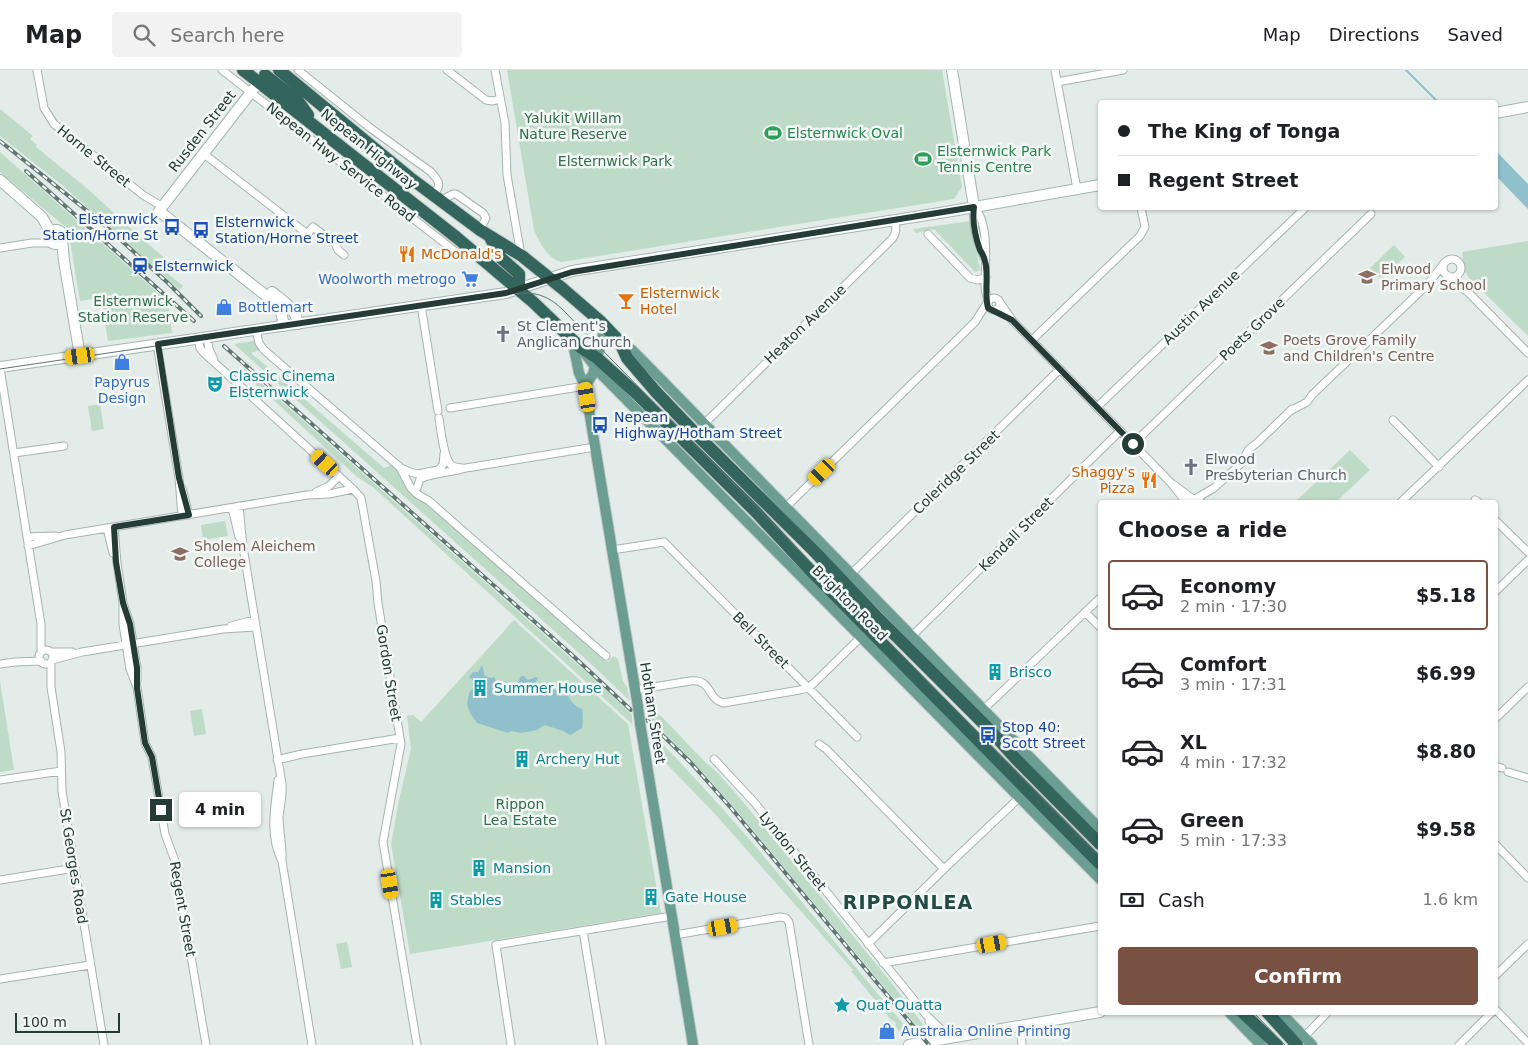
<!DOCTYPE html>
<meta charset="utf-8">
<style>
:root{--surface:#fff;--page:#f2f2f2;--text:#202124;--muted:#757577;--line:#e0e0e0;--accent:#795142}
body{margin:0;font-family:"DejaVu Sans",sans-serif;background:var(--page);color:var(--text);height:100vh;display:flex;flex-direction:column;font-size:19px;white-space:nowrap}
*{box-sizing:border-box;margin:0}
p{font-size:16px;color:var(--muted)}
.icon{flex:none;width:28px;height:28px;fill:none;stroke:currentColor;stroke-width:2;stroke-linecap:round;stroke-linejoin:round}
.map{position:relative;flex:1;overflow:hidden}
.sheet{position:absolute;left:1098px;top:430px;width:400px;height:515px;display:flex;flex-direction:column;background:var(--surface);border-radius:5px;box-shadow:0 1px 4px #0004}
.sheet>*{flex:none}
.hud{position:absolute;left:1098px;top:30px;width:400px;height:110px;border-radius:5px;box-shadow:0 1px 4px #0004;display:grid;align-content:center;height:110px;padding:0 20px;background:var(--surface)}
.scale{position:absolute;left:15px;bottom:12px;width:105px;box-sizing:border-box;padding-left:5px;border:2px solid #243b36;border-top:0;font-size:14px;line-height:18px;white-space:nowrap;color:#243b36;-webkit-text-stroke:4px #f3f8f6;paint-order:stroke}
.end{position:absolute;width:22px;height:22px;margin:-11px;border:6px solid #243b36;background:#fff;box-shadow:0 0 0 2px #fff}
.from{border-radius:50%}
.bubble{position:absolute;height:35px;border-radius:5px;background:var(--surface);box-shadow:0 1px 4px #0004;font-size:16px;font-weight:700;line-height:35px;text-align:center}
.car{position:absolute;width:15px;height:30px;margin:-15px -8px;border-radius:6px;box-shadow:0 0 4px 1px #0007;background:linear-gradient(#f5c518 24%,#345 0 40%,#f5c518 0 76%,#345 0 86%,#f5c518 0)}
.hud b{display:flex;align-items:center;gap:18px;height:48px;font-size:19px}
.hud b+b{border-top:1px solid var(--line)}
.hud i{width:12px;height:12px;background:var(--text)}
ul{padding:0;list-style:none}
li{display:flex;align-items:center;gap:15px;height:70px;margin:0 10px 8px;padding:0 10px;border:2px solid transparent;border-radius:5px}
li div{flex:1}
li b{display:block;font-size:19px}
li em{font-style:normal;font-weight:700}
li.selected{border-color:var(--accent)}
li>.icon{width:45px;height:45px;stroke-width:1.5}
h2{padding:0 20px;font-size:22px;line-height:60px}
.pay{display:flex;align-items:center;gap:12px;height:55px;padding:0 20px;font-size:19px}
.pay p{margin-inline-start:auto}
.primary-button{display:flex;gap:10px;margin-top:auto;padding:10px 20px}
.primary-button a{flex:1;height:58px;border-radius:5px;background:var(--accent);color:#fff;font-size:20px;font-weight:700;line-height:58px;text-align:center}
header{display:flex;align-items:center;gap:30px;box-sizing:border-box;height:70px;padding:0 25px;background:var(--surface);border-bottom:1px solid var(--line)}
header strong{font-size:24px}
nav{display:flex;gap:28px;margin-inline-start:auto;font-size:18px}
.search{width:350px;height:45px;background:var(--page);display:flex;align-items:center;gap:12px;box-sizing:border-box;padding:0 18px;border-radius:5px;color:var(--muted);font-size:19px}
.map>svg:first-child{display:block}
.green{fill:#bedbc7}
.water{fill:#90c0cc}
.lines{fill:none;stroke-linecap:round;stroke-linejoin:round}
.stream{stroke:#90c0cc;stroke-width:2}
.street-casing{stroke:#a6b3af;stroke-width:9}
.secondary-casing{stroke:#a2b6b0;stroke-width:12}
.primary-casing{stroke:#c2c8c7;stroke-width:12}
.highway-casing{stroke:#c2c8c7;stroke-width:14}
.street{stroke:#fff;stroke-width:7}
.secondary{stroke:#fff;stroke-width:10}
.primary{stroke:#6c9d92;stroke-width:10}
.highway{stroke:#33655d;stroke-width:12}
.tram{stroke:#5f7771;stroke-width:1}
.rail-casing{stroke:#5f7771;stroke-width:4}
.rail{stroke:#f3f8f6;stroke-width:2;stroke-dasharray:5.5;stroke-linecap:butt}
.secondary-bridge-casing{stroke:#a2b6b0;stroke-width:12;stroke-linecap:butt}
.primary-bridge-casing{stroke:#c2c8c7;stroke-width:12;stroke-linecap:butt}
.secondary-bridge{stroke:#fff;stroke-width:10}
.primary-bridge{stroke:#6c9d92;stroke-width:10}
.route{stroke:#243b36;stroke-width:6}
.labels{text-anchor:middle;stroke-width:5;stroke-linejoin:round;paint-order:stroke}
.park-label{font-size:14px;fill:#326f4c;stroke:#f3f8f6}
.street-label{font-size:14px;fill:#243b36;stroke:#f3f8f6}
.leisure-label{font-size:14px;fill:#27864d;stroke:#f3f8f6;text-anchor:start}
.transit-label{font-size:14px;fill:#164399;stroke:#f3f8f6;text-anchor:start}
.food-label{font-size:14px;fill:#c56008;stroke:#f3f8f6;text-anchor:start}
.education-label{font-size:14px;fill:#785e54;stroke:#f3f8f6;text-anchor:start}
.shop-label{font-size:14px;fill:#366cbe;stroke:#f3f8f6;text-anchor:start}
.worship-label{font-size:14px;fill:#5b616d;stroke:#f3f8f6;text-anchor:start}
.culture-label{font-size:14px;fill:#0d838f;stroke:#f3f8f6;text-anchor:start}
.district-label{font-size:19px;font-weight:bold;letter-spacing:1px;fill:#224c43;stroke:#f3f8f6}
</style>
<header>
<strong>Map</strong>
<div class="search"><svg class="icon" aria-label="search" viewBox="0 0 24 24"><circle cx="10" cy="10" r="6"/><path d="M15 15l6 6"/></svg>Search here</div>
<nav><a>Map</a><a>Directions</a><a>Saved</a></nav>
</header>
<div class="map">
<svg width="1528" height="975" viewBox="0 0 1528 975">
<rect width="100%" height="100%" fill="#e3ece8"/>
<path class="green" d="M507,0H942L962,117L954,129L561,192C547,188 540,173 534,160Z
M0,39L33,66L30,69L37,75L36,77L89,120L141,168L173,195L167,203L183,216L180,220L62,115L0,66Z
M0,82L168,232L172,263L108,271L101,228L80,231L68,159L0,102Z
M971,151L980,200L975,202L934,159L916,163L913,159Z
M1528,171V266L1469,208L1465,202L1462,182Z
M1394,175L1405,187L1382,209L1370,198Z
M254,271L259,280L251,283L384,398L392,395L422,430L607,592L613,586L618,589L623,611L627,617L630,631L589,592L234,274Z
M243,297L602,616L632,645V654L374,418L356,406L269,326L240,301Z
M100,334L104,359L92,361L88,336Z
M1350,380L1370,400L1336,432H1295Z
M225,451L228,466L203,470L201,455Z
M514,550L628,654L661,843L410,884L391,774L399,730L411,679L407,646L413,645L421,652Z
M0,611L14,700L0,702Z
M647,634L663,648L707,694L716,701L739,727L890,911L928,961L922,962L742,747L709,709L647,645Z
M202,639L206,664L194,666L190,641Z
M649,661C745,755 824,863 912,964L902,965L896,957L895,951H892L851,901L853,900L715,744L659,686L651,672Z
M347,872L352,897L341,899L336,874Z"/>
<path class="water" d="M1495,80L1528,114V139L1495,105Z
M482,595L485,606L491,608L494,607L499,615H504L505,611L513,616L517,614L521,606H524L528,610L536,607L538,608L536,612V615L541,618L545,622L552,619L566,622C570,629 574,637 582,639C583,641 583,655 582,658L570,665L563,661L545,655L537,660L521,663L511,661L508,663L477,653L470,643L467,634L469,623L473,618L474,611L469,607L473,602H478Z"/>
<g class="lines">
<path class="stream" d="M1406,0L1437,31"/>
<g class="street-casing">
<path id="street" d="M37,0L44,38L54,54L143,125L163,137
M222,0L456,182L462,185L474,182
M298,0L369,57L431,102C439,111 442,115 434,124
M447,0L486,30L493,31L500,29
M495,0L505,53L507,105L521,185
M1055,0L1077,119
M1057,12L1123,0
M204,84L306,163H308L313,157L335,173L338,180L344,185
M442,130L453,124H456L483,143L486,148L480,160
M974,137C990,153 985,195 985,216C985,221 987,226 988,232
M974,137C972,154 977,172 984,187
M928,164L970,208L978,210L986,207
M0,178L32,173H53
M1443 198a9 9 0 1 1 18 0a9 9 0 1 1-18 0Z
M1449,206L1460,217L1468,222L1528,283
M988 234a6 6 0 1 1 12 0a6 6 0 1 1-12 0Z
M999,231L1012,250L1171,413L1186,432
M421,235L438,341
M256,260L259,273L264,280L402,399
M207,267L209,279L214,290
M198,268L200,278L204,283L353,419L361,428L376,511L378,533L401,674L383,772L417,975
M1032,270L1140,166L1145,157L1141,138
M157,274L179,408L182,446
M0,298L41,554V582
M1097,337L1305,138
M450,338L585,316
M1290,341L1307,332L1312,325L1428,214L1445,192
M439,348C441,360 443,386 451,395C454,397 459,398 463,398
M1393,350L1439,397
M704,354L891,170C897,164 896,158 895,150
M1133,374L1371,144
M14,383L64,376
M1241,393L1249,379L1257,373L1292,339
M399,396L411,418L417,424L429,431L606,586
M399,397L410,402L418,404L438,400L443,395L444,384
M1173,414L1193,429L1198,430L1201,432
M182,418L189,445
M417,418L420,409C433,402 451,403 466,398L595,377
M316,422L329,416L339,406
M1195,429L1214,418L1244,391
M1475,430L1478,432
M1401,432L1528,310
M239,436L243,477L282,714C283,726 280,736 279,747C279,762 283,776 282,791L312,975
M786,437L975,252L987,233
M232,438L239,467
M1495,450L1528,482
M114,457L117,493L123,533L130,554L137,598V612
M107,458L113,483
M27,467L55,466
M28,476L65,465L307,425L329,424L353,419
M612,480L664,472L857,667
M851,504L1060,299
M1495,522L1528,490
M123,533V554L130,599L137,617L145,673L152,687L165,764L175,791L206,975
M1085,542L1100,557
M231,556L254,550
M912,566L1120,361
M39 587a7 7 0 1 1 14 0a7 7 0 1 1-14 0Z
M51,582H72
M52,590L82,582L223,559L256,557
M51,592V617L61,682L62,721L104,975
M0,594L15,592L41,591
M635,620L690,611C713,609 706,628 723,633L800,620L808,618L814,613L862,566
M984,639L1100,528
M1495,649L1528,617
M819,674L826,679L944,799
M714,689L754,732L927,946L942,960L947,969
M277,690L302,684L400,668
M1495,696L1502,698
M1508,702L1528,708
M0,710L61,701
M278,710C275,736 269,764 281,789
M1495,774L1528,808
M0,810L75,798
M583,861L602,975
M675,865L780,847L786,848L789,852L809,975
M868,874L944,799L1020,727
M883,893L1100,856
M1495,906L1528,874
M0,909L90,895
M1495,939L1528,973
M929,951L940,970
M1020,957L1022,975
M1304,967L1328,942
M511,975L496,875L672,846
M1459,975L1492,942"/>
</g>
<g class="secondary-casing">
<path id="secondary" d="M952,0L974,137
M259,12L159,141L274,232L281,241L284,256
M1495,43L1528,37
M0,110L42,147L51,163
M49 167a7 7 0 1 1 14 0a7 7 0 1 1-14 0Z
M62,169L64,191L80,286
M272,222C283,231 296,238 298,254
M227,264L506,223L572,201L946,142L1100,115
M0,297L209,267
M909,975L1100,942"/>
</g>
<g class="primary-casing">
<path id="primary" d="M572,269L579,303L585,316L638,637
M620,272L632,280L645,293L1100,759
M583,281L601,304L1100,809
M585,316L593,304L605,257
M640,653L693,975
M1229,942L1261,975
M1280,942L1312,975"/>
</g>
<g class="highway-casing">
<path id="highway" d="M243,0L456,167L533,232L580,277L597,288L637,324L755,441L809,499L1100,794
M279,0L409,107L480,160L522,186L563,219L600,251L620,272L627,288L656,322L698,366L814,481L877,547L989,659L1016,689L1100,774
M265,5L298,31L308,45
M490,167L501,188L519,204V219
M1242,942L1277,975
M1267,942L1297,975"/>
</g>
<use href="#street" class="street"/>
<use href="#secondary" class="secondary"/>
<use href="#primary" class="primary"/>
<use href="#highway" class="highway"/>
<path class="tram" d="M0,299L501,225C527,222 542,220 562,239L1100,787
M1253,942L1285,975"/>
<g class="rail-casing">
<path id="rail" d="M0,71L101,152L168,213L201,246
M26,101L194,251
M224,276L571,584L631,640
M647,650L691,693L732,739L929,975"/>
</g>
<use href="#rail" class="rail"/>
<g class="secondary-bridge-casing">
<path id="secondary-bridge" d="M209,267L227,264"/>
</g>
<g class="primary-bridge-casing">
<path id="primary-bridge" d="M638,637L640,653"/>
</g>
<use href="#secondary-bridge" class="secondary-bridge"/>
<use href="#primary-bridge" class="primary-bridge"/>
</g>
<g class="lines">
<path class="route" d="M161,740L152,687L145,673L137,618V598L130,554L123,533L116,492L114,457L189,445L179,408L158,274L506,223L572,202L974,137C972,151 975,166 980,180C982,183 984,187 985,191C989,205 984,222 988,238L1012,250L1133,374"/>
</g>
<defs>
<g id="stadium-bare" transform="scale(1.35)"><path d="M0-5a6.5 5 0 1 0 0 10a6.5 5 0 1 0 0-10ZM-3.5-1.8h7v3.6h-7Z" fill="#2e9e5b" stroke="#f3f8f6" stroke-width="2.5" paint-order="stroke"/></g>
<g id="bus-bare" transform="scale(1.35)"><path d="M-5-6H5V4H4V6H2V4H-2V6H-4V4H-5ZM-3.5-4V0h7V-4ZM-3.5 1.2v1.5H-2V1.2ZM2 1.2v1.5H3.5V1.2Z" fill="#1a4fb4" stroke="#f3f8f6" stroke-width="2.5" paint-order="stroke"/></g>
<g id="restaurant-bare" transform="scale(1.35)"><path d="M-5-6h1v4h1v-4h1v4h1v-4h1v5L-1.5 .5V6h-2V.5L-5-1ZM5-6V6H3V1.5H1.5Q1.5-4 5-6Z" fill="#e8710a" stroke="#f3f8f6" stroke-width="2.5" paint-order="stroke"/></g>
<g id="station-bare" transform="scale(1.35)"><path d="M-3-6H3Q5-6 5-4V2Q5 4 3 4L4.5 6H3L1.5 4h-3L-3 6H-4.5L-3 4Q-5 4-5 2V-4Q-5-6-3-6ZM-3.5-4v3h7v-3ZM-3.5 1v1.5H-2V1ZM2 1v1.5H3.5V1Z" fill="#1a4fb4" stroke="#f3f8f6" stroke-width="2.5" paint-order="stroke"/></g>
<g id="school-bare" transform="scale(1.35)"><path d="M0-5L7-2L0 1L-7-2ZM-4 1L0 2.5L4 1V4Q0 6-4 4Z" fill="#8d6e63" stroke="#f3f8f6" stroke-width="2.5" paint-order="stroke"/></g>
<g id="supermarket-bare" transform="scale(1.35)"><path d="M-6-5.5h2.5l.6 2H6L4.5 2H-2.5L-4.4-4H-6ZM-1.5 3.2a1.3 1.3 0 1 0 .1 0ZM3 3.2a1.3 1.3 0 1 0 .1 0Z" fill="#3f7fe0" stroke="#f3f8f6" stroke-width="2.5" paint-order="stroke"/></g>
<g id="bar-bare" transform="scale(1.35)"><path d="M-6-5H6L.8 .8V4.5H3.5V6h-7V4.5H-.8V.8Z" fill="#e8710a" stroke="#f3f8f6" stroke-width="2.5" paint-order="stroke"/></g>
<g id="shop-bare" transform="scale(1.35)"><path d="M-5-2.5h2.3a2.7 3.5 0 0 1 5.4 0H5L5.5 6h-11ZM-1.5-2.5h3a1.5 2.3 0 0 0-3 0Z" fill="#3f7fe0" stroke="#f3f8f6" stroke-width="2.5" paint-order="stroke"/></g>
<g id="church-bare" transform="scale(1.35)"><path d="M-1.2-6h2.4v3.5h3.3v2.4h-3.3V6h-2.4V-.1h-3.3v-2.4h3.3Z" fill="#6b7280" stroke="#f3f8f6" stroke-width="2.5" paint-order="stroke"/></g>
<g id="theatre-bare" transform="scale(1.35)"><path d="M-5-5.5Q0-4 5-5.5V0Q5 5 0 6Q-5 5-5 0ZM-3.3-2.5H-1v1.5H-3.3ZM1-2.5H3.3v1.5H1ZM-2.8 1Q0 5.5 2.8 1Z" fill="#0f9aa8" stroke="#f3f8f6" stroke-width="2.5" paint-order="stroke"/></g>
<g id="building-bare" transform="scale(1.35)"><path d="M-4-6H4V6H1V3H-1V6H-4ZM-2.5-4.3h1.7v1.8h-1.7ZM.8-4.3h1.7v1.8H.8ZM-2.5-1h1.7V.8h-1.7ZM.8-1h1.7V.8H.8Z" fill="#0f9aa8" stroke="#f3f8f6" stroke-width="2.5" paint-order="stroke"/></g>
<g id="sight-bare" transform="scale(1.35)"><path d="M0-6L1.8-2.2L6-1.7L2.9 1.2L3.7 5.4L0 3.3L-3.7 5.4L-2.9 1.2L-6-1.7L-1.8-2.2Z" fill="#0f9aa8" stroke="#f3f8f6" stroke-width="2.5" paint-order="stroke"/></g>
</defs>
<g fill-rule="evenodd">
<use href="#stadium-bare" x="773" y="63"/>
<use href="#stadium-bare" x="923" y="89"/>
<use href="#bus-bare" x="172" y="157"/>
<use href="#bus-bare" x="201" y="160"/>
<use href="#restaurant-bare" x="407" y="184"/>
<use href="#station-bare" x="140" y="196"/>
<use href="#school-bare" x="1367" y="207"/>
<use href="#supermarket-bare" x="470" y="209"/>
<use href="#bar-bare" x="626" y="231"/>
<use href="#shop-bare" x="224" y="237"/>
<use href="#church-bare" x="503" y="264"/>
<use href="#school-bare" x="1269" y="278"/>
<use href="#shop-bare" x="122" y="292"/>
<use href="#theatre-bare" x="215" y="314"/>
<use href="#bus-bare" x="600" y="355"/>
<use href="#church-bare" x="1191" y="397"/>
<use href="#restaurant-bare" x="1149" y="410"/>
<use href="#school-bare" x="180" y="484"/>
<use href="#building-bare" x="995" y="602"/>
<use href="#building-bare" x="480" y="618"/>
<use href="#bus-bare" x="988" y="665"/>
<use href="#building-bare" x="522" y="689"/>
<use href="#building-bare" x="479" y="798"/>
<use href="#building-bare" x="651" y="827"/>
<use href="#building-bare" x="436" y="830"/>
<use href="#sight-bare" x="842" y="935"/>
<use href="#shop-bare" x="887" y="961"/>
</g>
<g class="labels">
<g class="park-label">
<text x="573" y="53">Yalukit Willam<tspan x="573" dy="16">Nature Reserve</tspan></text>
<text x="615" y="96">Elsternwick Park</text>
<text x="133" y="236">Elsternwick<tspan x="133" dy="16">Station Reserve</tspan></text>
<text x="520" y="739">Rippon<tspan x="520" dy="16">Lea Estate</tspan></text>
</g>
<g class="street-label">
<text transform="translate(202 61) rotate(-52)" y="5">Rusden Street</text>
<text transform="translate(369 79) rotate(39)" y="5">Nepean Highway</text>
<text transform="translate(94 86) rotate(39)" y="5">Horne Street</text>
<text transform="translate(341 92) rotate(38)" y="5">Nepean Hwy Service Road</text>
<text transform="translate(1201 237) rotate(-44)" y="5">Austin Avenue</text>
<text transform="translate(805 254) rotate(-44)" y="5">Heaton Avenue</text>
<text transform="translate(1252 259) rotate(-44)" y="5">Poets Grove</text>
<text transform="translate(956 402) rotate(-44)" y="5">Coleridge Street</text>
<text transform="translate(1016 464) rotate(-45)" y="5">Kendall Street</text>
<text transform="translate(850 533) rotate(45)" y="5">Brighton Road</text>
<text transform="translate(761 570) rotate(45)" y="5">Bell Street</text>
<text transform="translate(389 603) rotate(81)" y="5">Gordon Street</text>
<text transform="translate(653 643) rotate(81)" y="5">Hotham Street</text>
<text transform="translate(793 781) rotate(51)" y="5">Lyndon Street</text>
<text transform="translate(74 796) rotate(81)" y="5">St Georges Road</text>
<text transform="translate(183 839) rotate(80)" y="5">Regent Street</text>
</g>
<g class="leisure-label">
<text x="787" y="68">Elsternwick Oval</text>
<text x="937" y="86">Elsternwick Park<tspan x="937" dy="16">Tennis Centre</tspan></text>
</g>
<g class="transit-label">
<text x="158" y="154" text-anchor="end">Elsternwick<tspan x="158" dy="16">Station/Horne St</tspan></text>
<text x="215" y="157">Elsternwick<tspan x="215" dy="16">Station/Horne Street</tspan></text>
<text x="154" y="201">Elsternwick</text>
<text x="614" y="352">Nepean<tspan x="614" dy="16">Highway/Hotham Street</tspan></text>
<text x="1002" y="662">Stop 40:<tspan x="1002" dy="16">Scott Street</tspan></text>
</g>
<g class="food-label">
<text x="421" y="189">McDonald's</text>
<text x="640" y="228">Elsternwick<tspan x="640" dy="16">Hotel</tspan></text>
<text x="1135" y="407" text-anchor="end">Shaggy's<tspan x="1135" dy="16">Pizza</tspan></text>
</g>
<g class="education-label">
<text x="1381" y="204">Elwood<tspan x="1381" dy="16">Primary School</tspan></text>
<text x="1283" y="275">Poets Grove Family<tspan x="1283" dy="16">and Children's Centre</tspan></text>
<text x="194" y="481">Sholem Aleichem<tspan x="194" dy="16">College</tspan></text>
</g>
<g class="shop-label">
<text x="456" y="214" text-anchor="end">Woolworth metrogo</text>
<text x="238" y="242">Bottlemart</text>
<text x="122" y="317" text-anchor="middle">Papyrus<tspan x="122" dy="16">Design</tspan></text>
<text x="901" y="966">Australia Online Printing</text>
</g>
<g class="worship-label">
<text x="517" y="261">St Clement's<tspan x="517" dy="16">Anglican Church</tspan></text>
<text x="1205" y="394">Elwood<tspan x="1205" dy="16">Presbyterian Church</tspan></text>
</g>
<g class="culture-label">
<text x="229" y="311">Classic Cinema<tspan x="229" dy="16">Elsternwick</tspan></text>
<text x="1009" y="607">Brisco</text>
<text x="494" y="623">Summer House</text>
<text x="536" y="694">Archery Hut</text>
<text x="493" y="803">Mansion</text>
<text x="665" y="832">Gate House</text>
<text x="450" y="835">Stables</text>
<text x="856" y="940">Quat Quatta</text>
</g>
<g class="district-label">
<text x="908" y="839">RIPPONLEA</text>
</g>
</g>
</svg>
<div class="scale">100 m</div>
<i class="end from" style="left:1133px;top:374px"></i>
<i class="end" style="left:161px;top:740px"></i>
<div class="bubble" style="left:179px;top:722px;width:82px">4 min</div>
<i class="car" style="left:80px;top:286px;rotate:262deg"></i>
<i class="car" style="left:587px;top:327px;rotate:350deg"></i>
<i class="car" style="left:325px;top:393px;rotate:312deg"></i>
<i class="car" style="left:822px;top:402px;rotate:226deg"></i>
<i class="car" style="left:390px;top:814px;rotate:171deg"></i>
<i class="car" style="left:723px;top:857px;rotate:80deg"></i>
<i class="car" style="left:992px;top:874px;rotate:80deg"></i>
<div class="hud">
<b><i class="from"></i>The King of Tonga</b>
<b><i></i>Regent Street</b>
</div>
<section class="sheet">
<h2>Choose a ride</h2>
<ul>
<li class="selected"><svg class="icon" aria-label="car" viewBox="0 0 24 24"><path d="M5 17H2v-5l4-1 3-4h7l3 4 3 1v5h-3M9 17h6M6 11h13"/><circle cx="7" cy="17" r="2"/><circle cx="17" cy="17" r="2"/></svg><div><b>Economy</b><p>2 min · 17:30</p></div><em>$5.18</em></li>
<li><svg class="icon" aria-label="car" viewBox="0 0 24 24"><path d="M5 17H2v-5l4-1 3-4h7l3 4 3 1v5h-3M9 17h6M6 11h13"/><circle cx="7" cy="17" r="2"/><circle cx="17" cy="17" r="2"/></svg><div><b>Comfort</b><p>3 min · 17:31</p></div><em>$6.99</em></li>
<li><svg class="icon" aria-label="car" viewBox="0 0 24 24"><path d="M5 17H2v-5l4-1 3-4h7l3 4 3 1v5h-3M9 17h6M6 11h13"/><circle cx="7" cy="17" r="2"/><circle cx="17" cy="17" r="2"/></svg><div><b>XL</b><p>4 min · 17:32</p></div><em>$8.80</em></li>
<li><svg class="icon" aria-label="car" viewBox="0 0 24 24"><path d="M5 17H2v-5l4-1 3-4h7l3 4 3 1v5h-3M9 17h6M6 11h13"/><circle cx="7" cy="17" r="2"/><circle cx="17" cy="17" r="2"/></svg><div><b>Green</b><p>5 min · 17:33</p></div><em>$9.58</em></li>
</ul>
<div class="pay"><svg class="icon" aria-label="cash" viewBox="0 0 24 24"><path d="M3 7h18v10H3z"/><circle cx="12" cy="12" r="2"/></svg>Cash<p>1.6 km</p></div>
<div class="primary-button"><a>Confirm</a></div>
</section>
</div>
